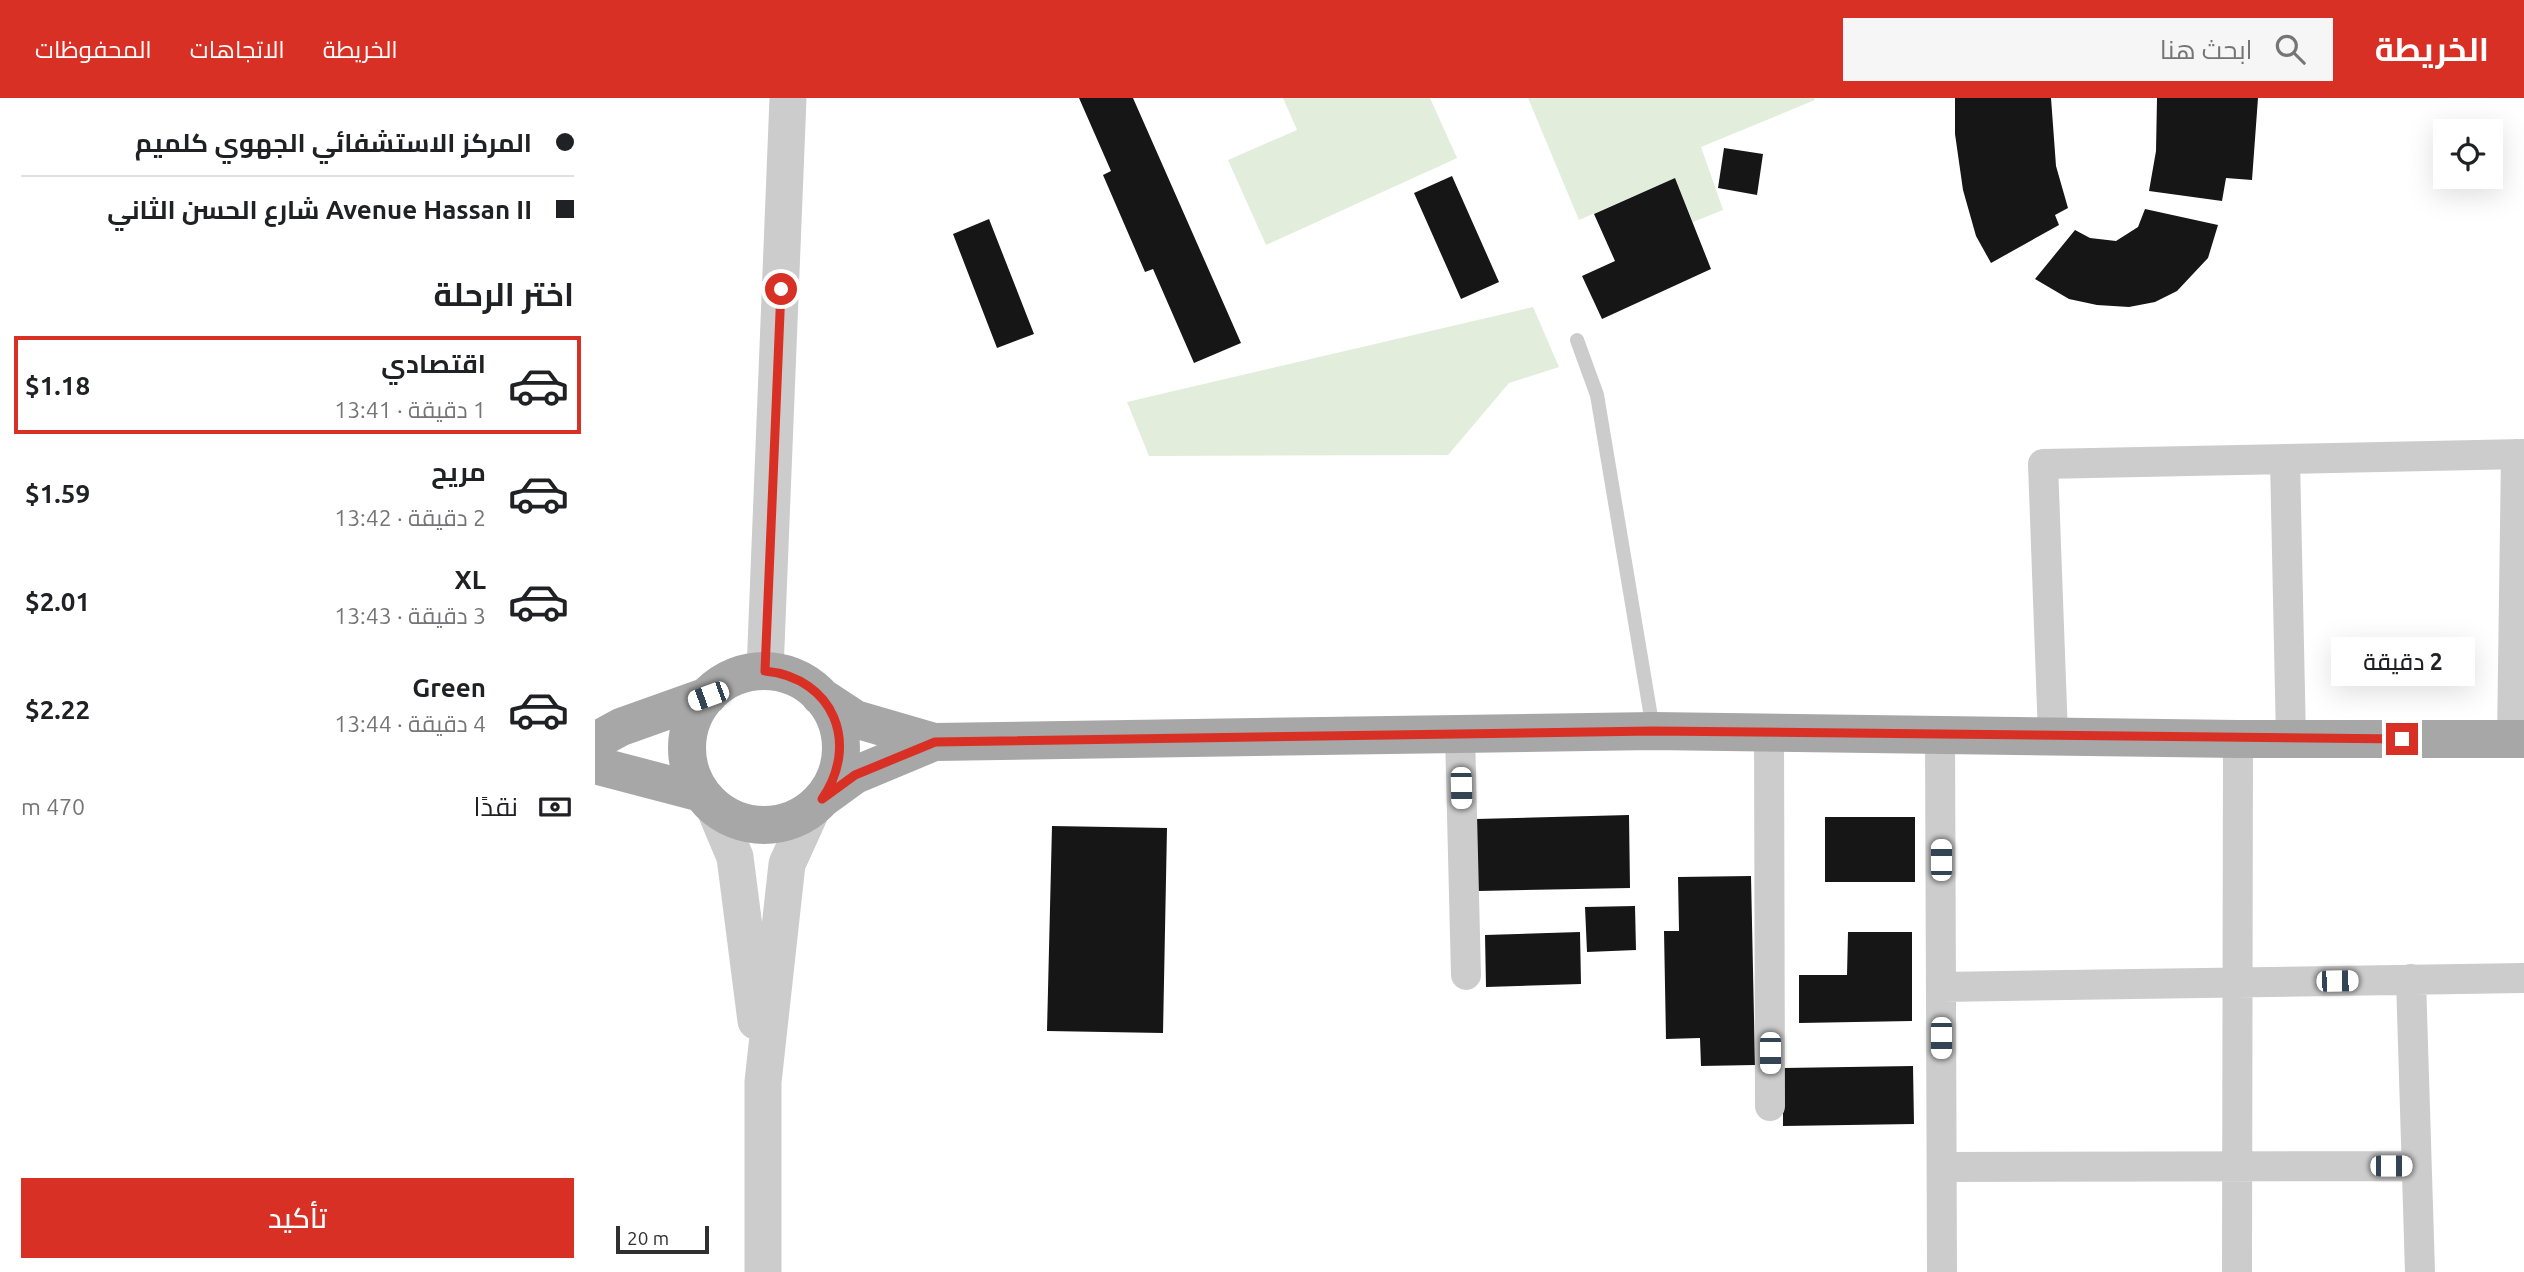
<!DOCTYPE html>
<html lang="ar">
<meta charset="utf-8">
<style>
:root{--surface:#fff;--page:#f6f6f6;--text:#202124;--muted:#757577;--line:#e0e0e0;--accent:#d93025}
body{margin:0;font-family:Ubuntu,Cairo,sans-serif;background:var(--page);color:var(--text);direction:rtl;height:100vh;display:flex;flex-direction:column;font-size:26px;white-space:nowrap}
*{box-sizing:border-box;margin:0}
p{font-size:23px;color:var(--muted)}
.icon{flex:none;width:38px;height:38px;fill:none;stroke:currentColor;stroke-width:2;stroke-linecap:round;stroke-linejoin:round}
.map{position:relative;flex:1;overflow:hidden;direction:ltr}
.panel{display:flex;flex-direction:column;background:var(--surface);width:595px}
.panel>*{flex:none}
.banner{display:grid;align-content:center;height:154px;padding:0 21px;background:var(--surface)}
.fabs{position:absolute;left:1838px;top:21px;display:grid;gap:14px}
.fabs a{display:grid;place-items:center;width:70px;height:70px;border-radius:0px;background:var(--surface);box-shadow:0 7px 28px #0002;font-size:35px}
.scale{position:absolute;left:21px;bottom:18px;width:93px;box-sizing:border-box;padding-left:7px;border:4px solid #2f2f2f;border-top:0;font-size:19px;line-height:24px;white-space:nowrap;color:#2f2f2f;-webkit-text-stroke:5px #fff;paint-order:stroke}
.end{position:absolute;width:32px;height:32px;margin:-16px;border:9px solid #d93025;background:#fff;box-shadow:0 0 0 4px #fff}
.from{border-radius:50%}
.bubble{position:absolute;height:49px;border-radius:0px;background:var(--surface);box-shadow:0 7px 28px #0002;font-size:23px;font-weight:600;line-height:49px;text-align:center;direction:rtl}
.car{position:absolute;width:21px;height:42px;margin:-21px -10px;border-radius:9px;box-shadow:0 0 5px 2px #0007;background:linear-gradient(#fff 24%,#345 0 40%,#fff 0 76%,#345 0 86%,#fff 0)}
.banner b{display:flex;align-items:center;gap:24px;height:66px;font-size:26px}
.banner b+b{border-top:2px solid var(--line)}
.banner i{width:18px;height:18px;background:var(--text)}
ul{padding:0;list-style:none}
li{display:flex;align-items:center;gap:21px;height:98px;margin:0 14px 10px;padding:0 7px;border:4px solid transparent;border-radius:0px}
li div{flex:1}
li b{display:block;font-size:26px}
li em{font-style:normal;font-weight:600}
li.selected{border-color:var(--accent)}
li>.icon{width:63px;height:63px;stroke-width:1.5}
h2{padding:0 21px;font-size:32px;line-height:84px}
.pay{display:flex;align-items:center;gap:18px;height:77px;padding:0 21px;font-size:26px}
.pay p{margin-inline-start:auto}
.action{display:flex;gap:14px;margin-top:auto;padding:14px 21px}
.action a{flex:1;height:80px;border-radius:0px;background:var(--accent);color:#fff;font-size:28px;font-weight:600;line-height:80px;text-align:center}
header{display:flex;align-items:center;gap:42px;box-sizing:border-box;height:98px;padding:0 35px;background:var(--accent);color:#fff}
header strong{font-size:33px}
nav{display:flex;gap:38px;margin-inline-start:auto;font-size:24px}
.search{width:490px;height:63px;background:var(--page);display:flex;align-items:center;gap:18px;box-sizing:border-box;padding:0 24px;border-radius:0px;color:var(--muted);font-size:26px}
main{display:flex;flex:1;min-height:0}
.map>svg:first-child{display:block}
.green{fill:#e2eddc}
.building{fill:#161616}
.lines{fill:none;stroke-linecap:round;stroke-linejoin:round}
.service{stroke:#ccc;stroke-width:14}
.minor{stroke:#ccc;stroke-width:30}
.tertiary{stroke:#ccc;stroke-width:37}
.primary{stroke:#a7a7a7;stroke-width:38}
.route{stroke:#d93025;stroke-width:9}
</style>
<header>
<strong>الخريطة</strong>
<div class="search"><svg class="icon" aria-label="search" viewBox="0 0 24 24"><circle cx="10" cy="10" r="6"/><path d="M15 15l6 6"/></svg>ابحث هنا</div>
<nav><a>الخريطة</a><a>الاتجاهات</a><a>المحفوظات</a></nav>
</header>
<main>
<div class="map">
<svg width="1929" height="1174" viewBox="0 0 1929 1174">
<rect width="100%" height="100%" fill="#fff"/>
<path class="green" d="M688,0H835L862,60L671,147L633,62L702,32Z
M933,0H1219L1220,2L1106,49L1128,112L1098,124L1080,80L984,122Z
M938,209L964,269L914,285L853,357L554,358L532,304Z"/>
<path class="building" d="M484,0H538L646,245L599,265L558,171L550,174L508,77L516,73Z
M1360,0H1456L1461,68L1473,110L1460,117L1464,127L1396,165L1381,138L1368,92L1360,36Z
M1562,0H1663L1657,82L1631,80L1627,103L1554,93L1561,53Z
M1129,50L1168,56L1162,97L1123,90Z
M857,78L904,184L866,201L819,95Z
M1080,80L1116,171L1007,221L987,178L1020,163L999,116Z
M1550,111L1623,127L1613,160L1582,193L1560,204L1534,209L1502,207L1474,201L1440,181L1480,132L1495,140L1521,143L1543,129Z
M394,121L439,236L402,250L358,136Z
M1034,717L1035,790L883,793L881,721Z
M1230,719H1320V784H1230Z
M457,728L572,730L568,935L452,933Z
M1156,778L1160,967L1106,968L1105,940L1071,941L1069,833H1084L1083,779Z
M1040,808L1041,852L992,854L990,809Z
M985,834L986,886L891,889L890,837Z
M1253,834H1317V923L1204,925V877H1252Z
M1318,968L1319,1026L1188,1028V970Z"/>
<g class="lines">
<path class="service" d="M982,242L1002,297L1058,631"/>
<path class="minor" d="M1690,361L1696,641
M1174,635L1175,1008
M865,636L871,877
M1345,636L1347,1174
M1458,637L1448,366L1929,356
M1917,642L1921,356
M1816,881L1825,1174
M1346,889L1929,880
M1347,1069L1821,1068
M1642,1174L1643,641"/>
<path class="tertiary" d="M170,573L193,0
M119,709L140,759L161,923
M168,1174V984L192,766L217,711"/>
<path class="primary" d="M92 650a77 77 0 1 1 154 0a77 77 0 1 1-154 0Z
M225,598L260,621L339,644L1058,633L1643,641H1929
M0,643L26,629L113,598
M0,667L106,695
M227,701L260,677L339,644"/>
</g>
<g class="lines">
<path class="route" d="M186,191L170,573C239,580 265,646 227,701L260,677L340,644L1058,633L1807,641"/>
</g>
</svg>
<div class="fabs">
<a><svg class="icon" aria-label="locate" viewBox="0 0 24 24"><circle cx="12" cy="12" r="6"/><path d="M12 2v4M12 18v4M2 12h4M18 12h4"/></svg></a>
</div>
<div class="scale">20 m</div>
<i class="end from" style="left:186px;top:191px"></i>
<i class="end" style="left:1807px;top:641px"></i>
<div class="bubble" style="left:1736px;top:539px;width:144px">2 دقيقة</div>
<i class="car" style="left:113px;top:598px;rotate:250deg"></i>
<i class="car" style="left:866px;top:690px;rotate:179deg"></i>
<i class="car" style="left:1346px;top:762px;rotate:0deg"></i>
<i class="car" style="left:1742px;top:883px;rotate:89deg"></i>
<i class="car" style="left:1346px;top:940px;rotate:180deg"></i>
<i class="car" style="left:1175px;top:955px;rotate:180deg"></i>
<i class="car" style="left:1796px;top:1068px;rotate:90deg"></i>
</div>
<section class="panel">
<div class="banner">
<b><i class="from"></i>المركز الاستشفائي الجهوي كلميم</b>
<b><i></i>Avenue Hassan II شارع الحسن الثاني</b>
</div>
<h2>اختر الرحلة</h2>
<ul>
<li class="selected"><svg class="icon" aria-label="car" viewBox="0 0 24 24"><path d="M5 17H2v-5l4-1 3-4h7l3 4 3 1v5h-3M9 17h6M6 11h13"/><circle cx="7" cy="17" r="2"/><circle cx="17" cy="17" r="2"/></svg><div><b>اقتصادي</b><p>1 دقيقة · 13:41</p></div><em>$1.18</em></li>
<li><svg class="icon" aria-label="car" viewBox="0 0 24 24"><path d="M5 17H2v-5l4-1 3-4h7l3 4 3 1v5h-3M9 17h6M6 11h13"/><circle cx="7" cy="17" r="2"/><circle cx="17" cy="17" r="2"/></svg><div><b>مريح</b><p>2 دقيقة · 13:42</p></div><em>$1.59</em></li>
<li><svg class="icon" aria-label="car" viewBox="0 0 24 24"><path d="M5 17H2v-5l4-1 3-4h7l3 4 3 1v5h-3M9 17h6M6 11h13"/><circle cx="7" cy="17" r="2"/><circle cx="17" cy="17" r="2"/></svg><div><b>XL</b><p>3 دقيقة · 13:43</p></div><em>$2.01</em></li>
<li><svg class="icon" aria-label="car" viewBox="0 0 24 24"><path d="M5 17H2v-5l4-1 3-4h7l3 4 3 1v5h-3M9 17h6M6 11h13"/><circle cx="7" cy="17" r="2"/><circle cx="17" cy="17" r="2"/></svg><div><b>Green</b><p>4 دقيقة · 13:44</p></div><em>$2.22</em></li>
</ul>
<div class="pay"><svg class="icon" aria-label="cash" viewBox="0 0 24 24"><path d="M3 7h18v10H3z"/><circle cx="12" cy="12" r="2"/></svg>نقدًا<p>470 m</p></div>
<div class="action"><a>تأكيد</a></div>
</section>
</main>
